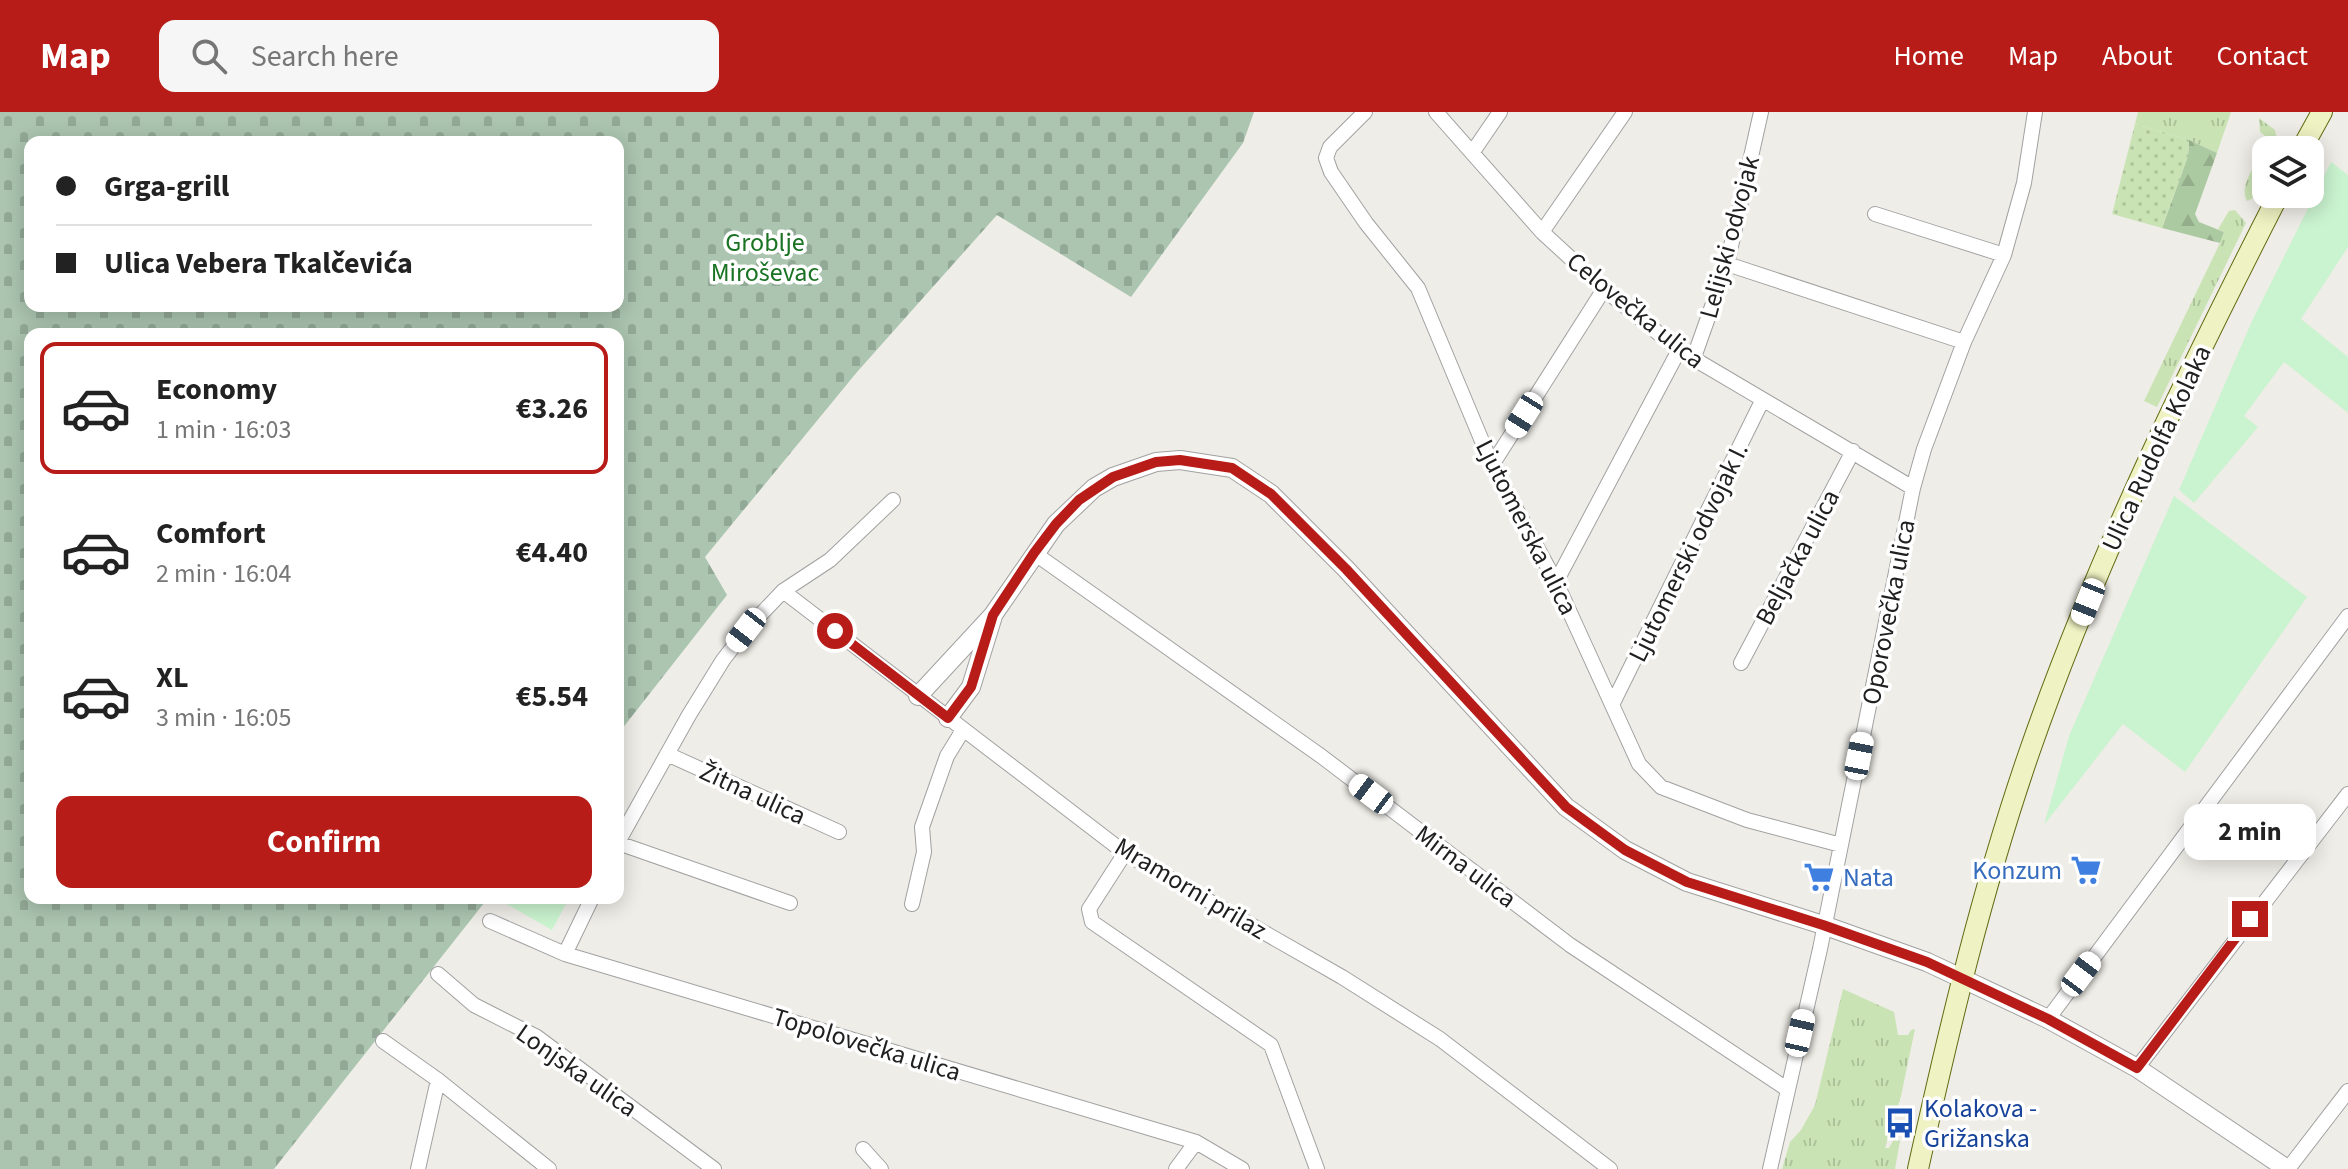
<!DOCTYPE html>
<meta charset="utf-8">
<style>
:root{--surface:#fff;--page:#f6f6f6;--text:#222;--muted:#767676;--line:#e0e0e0;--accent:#b81c18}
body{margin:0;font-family:"Source Sans 3",sans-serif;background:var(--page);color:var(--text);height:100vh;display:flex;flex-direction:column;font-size:30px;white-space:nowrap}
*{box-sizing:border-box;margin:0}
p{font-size:26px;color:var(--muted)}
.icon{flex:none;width:44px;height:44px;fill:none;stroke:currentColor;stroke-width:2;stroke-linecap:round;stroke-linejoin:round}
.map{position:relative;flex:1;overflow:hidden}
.side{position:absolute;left:24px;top:216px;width:600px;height:576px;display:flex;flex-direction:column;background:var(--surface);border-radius:16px;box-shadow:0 4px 20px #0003}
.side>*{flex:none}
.hud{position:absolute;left:24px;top:24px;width:600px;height:176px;border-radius:16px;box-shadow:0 4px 20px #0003;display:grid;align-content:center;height:176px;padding:0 32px;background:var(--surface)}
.fabs{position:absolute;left:2252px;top:24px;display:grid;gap:16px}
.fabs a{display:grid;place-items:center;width:72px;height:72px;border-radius:16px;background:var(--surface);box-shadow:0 4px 20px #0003;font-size:40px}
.end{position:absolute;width:36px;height:36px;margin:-18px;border:10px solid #b81c18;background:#fff;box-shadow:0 0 0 4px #fff}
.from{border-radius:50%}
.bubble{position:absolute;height:56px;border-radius:16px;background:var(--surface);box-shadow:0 4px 20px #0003;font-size:26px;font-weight:700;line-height:56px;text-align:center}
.car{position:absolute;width:24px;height:48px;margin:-24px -12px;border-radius:10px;box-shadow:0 0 6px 2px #0007;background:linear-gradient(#fff 24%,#345 0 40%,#fff 0 76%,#345 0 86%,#fff 0)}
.hud b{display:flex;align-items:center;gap:28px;height:76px;font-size:30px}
.hud b+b{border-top:2px solid var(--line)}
.hud i{width:20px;height:20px;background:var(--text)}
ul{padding:14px 0 0;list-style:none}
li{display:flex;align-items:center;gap:24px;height:132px;margin:0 16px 12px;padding:0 16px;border:4px solid transparent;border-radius:16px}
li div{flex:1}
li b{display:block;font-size:30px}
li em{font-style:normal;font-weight:700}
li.active{border-color:var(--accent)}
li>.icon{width:72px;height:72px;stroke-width:1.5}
.primary-button{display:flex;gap:16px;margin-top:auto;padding:16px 32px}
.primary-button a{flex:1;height:92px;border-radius:16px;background:var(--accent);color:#fff;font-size:32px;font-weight:700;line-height:92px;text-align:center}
header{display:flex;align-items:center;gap:48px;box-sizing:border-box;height:112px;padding:0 40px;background:var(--accent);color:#fff}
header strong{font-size:38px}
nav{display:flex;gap:44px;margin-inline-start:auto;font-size:28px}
.search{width:560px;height:72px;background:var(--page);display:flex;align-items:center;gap:20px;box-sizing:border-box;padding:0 28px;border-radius:16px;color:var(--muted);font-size:30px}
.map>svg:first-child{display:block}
.grass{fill:url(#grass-tufts)}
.forest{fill:url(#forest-firs)}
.cemetery{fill:url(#cemetery-stones);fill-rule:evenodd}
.park{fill:#caf3cf}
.garden{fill:url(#garden-dots)}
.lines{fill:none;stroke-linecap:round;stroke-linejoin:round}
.minor-casing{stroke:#a1a1a1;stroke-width:16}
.tertiary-casing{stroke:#a1a1a1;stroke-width:20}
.secondary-casing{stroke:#606b12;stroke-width:22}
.minor{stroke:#fff;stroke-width:14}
.tertiary{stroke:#fff;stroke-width:18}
.secondary{stroke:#eff2c2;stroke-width:20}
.route{stroke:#b81c18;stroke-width:10}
.labels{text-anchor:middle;stroke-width:7;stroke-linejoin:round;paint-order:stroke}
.street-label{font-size:26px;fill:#202020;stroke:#fff}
.park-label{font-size:26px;fill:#197323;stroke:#fff}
.shop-label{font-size:26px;fill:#366cbe;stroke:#fff;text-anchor:end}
.transit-label{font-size:26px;fill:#164399;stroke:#fff;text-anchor:start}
</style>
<header>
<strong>Map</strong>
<div class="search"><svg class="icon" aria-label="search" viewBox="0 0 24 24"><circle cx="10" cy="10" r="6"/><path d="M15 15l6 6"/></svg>Search here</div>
<nav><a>Home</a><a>Map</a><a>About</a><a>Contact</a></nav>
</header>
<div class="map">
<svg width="2348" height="1057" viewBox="0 0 2348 1057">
<defs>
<pattern id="grass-tufts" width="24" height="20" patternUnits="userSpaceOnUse" patternTransform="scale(2)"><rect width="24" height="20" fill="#cae3b4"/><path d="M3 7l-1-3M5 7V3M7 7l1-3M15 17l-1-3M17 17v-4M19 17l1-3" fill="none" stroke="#adc29a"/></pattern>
<pattern id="forest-firs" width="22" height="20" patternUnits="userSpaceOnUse" patternTransform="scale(2)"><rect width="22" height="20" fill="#accaa1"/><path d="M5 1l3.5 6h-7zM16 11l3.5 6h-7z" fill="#94ad8a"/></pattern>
<pattern id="cemetery-stones" width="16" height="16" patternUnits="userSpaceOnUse" patternTransform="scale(2)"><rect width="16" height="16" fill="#abc5b0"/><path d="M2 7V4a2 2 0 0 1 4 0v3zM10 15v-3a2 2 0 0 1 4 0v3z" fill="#93a997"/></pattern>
<pattern id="garden-dots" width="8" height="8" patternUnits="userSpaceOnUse" patternTransform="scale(2)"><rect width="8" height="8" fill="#cae3b4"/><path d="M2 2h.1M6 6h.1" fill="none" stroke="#adc29a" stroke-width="1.8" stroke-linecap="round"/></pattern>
</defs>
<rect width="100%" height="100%" fill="#efede7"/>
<path class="grass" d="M2138,0H2231L2217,41L2189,28L2135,12Z
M2259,6L2275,18L2279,38H2266V73L2262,82L2247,89C2237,72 2262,44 2271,29L2260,20Z
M2235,98L2246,111L2157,295L2144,289L2220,131L2224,120L2218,117L2229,99Z
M1843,877L1894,900L1898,923H1908L1911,918L1915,917L1901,984L1885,1036H1889L1894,1027L1900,1029L1895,1057H1782L1790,1030L1801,1018L1815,993Z"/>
<path class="forest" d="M2189,28L2217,41L2195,102L2199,110L2224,120L2220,131L2162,116L2188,44Z"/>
<path class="cemetery" d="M0,0H1254L1243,31L1131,185L997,103L857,260L705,445L727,483L618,622V222H30V786H488L274,1057H0ZM30,30H618V194H30Z"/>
<path class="park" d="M2331,50L2348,63V135L2301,207L2348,245V301L2284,250L2244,304L2258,315L2194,391L2179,378L2252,209Z
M2174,384L2307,485L2185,660L2123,612L2044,713L2069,624Z
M496,786H569L552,818Z"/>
<path class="garden" d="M2135,12L2189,28L2188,44L2162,116L2112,102Z"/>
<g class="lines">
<g class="minor-casing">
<path id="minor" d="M1365,0L1330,35L1326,46L1331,60L1366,111L1418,176L1492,353L1556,470L1639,652L1661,675L1747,708L1841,733
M1436,0L1542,120L1604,177L1679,238L1913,376
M1472,41L1500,0
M1875,102L2004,143
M1542,120L1625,0
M1727,152L1964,230
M1693,248L1727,152L1761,0
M1492,353L1604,177
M1034,441L1321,644L1570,833L1787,977
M1556,470L1679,238
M783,479L1125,741L1342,865L1440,927L1610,1057
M1741,551L1853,339
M1613,591L1762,289
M667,642L839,720
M618,730L689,603L723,548L746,518L783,479L830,448L893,388
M618,731L790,791
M1125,741L1089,797L1092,810L1271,933L1317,1057
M912,792L924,740L922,715L947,644L963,618
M490,809L565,842L1196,1030L1242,1057
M565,842L592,786
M438,862L474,893L537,925L714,1057
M2048,907L2348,504
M383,929L438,968L549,1057
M2137,956L2348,682
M863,1037L881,1057
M418,1057L438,968
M1176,1057L1196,1030
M1770,1057L1820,837L1913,376L1924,337L1964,230L2004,143L2024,71L2035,0
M2288,1057L2348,979"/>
</g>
<g class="tertiary-casing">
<path id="tertiary" d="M918,584L993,503L1056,412L1094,376L1113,365L1156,350L1180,348L1232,356L1271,382L1346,457L1566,695L1625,738L1687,770L1823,813L1927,850L2048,907L2137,956L2287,1057
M948,606L971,575L993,504"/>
</g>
<g class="secondary-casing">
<path id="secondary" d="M2301,38L2322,0
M1918,1057C1949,917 1982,777 2029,641C2096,448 2186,264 2279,82"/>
</g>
<use href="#minor" class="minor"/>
<use href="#tertiary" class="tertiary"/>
<use href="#secondary" class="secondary"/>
</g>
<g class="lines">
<path class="route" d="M835,519L948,606L971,575L993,503L1034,441L1056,412L1079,388L1113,365L1156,350L1180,348L1232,356L1271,382L1346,457L1566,695L1625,738L1687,770L1823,813L1927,850L2048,907L2137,956L2250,807"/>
</g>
<defs>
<g id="supermarket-bare" transform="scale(2.4)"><path d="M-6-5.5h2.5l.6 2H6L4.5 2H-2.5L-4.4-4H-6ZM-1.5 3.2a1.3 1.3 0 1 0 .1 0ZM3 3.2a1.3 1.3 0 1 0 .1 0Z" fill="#3f7fe0" stroke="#fff" stroke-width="2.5" paint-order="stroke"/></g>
<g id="bus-bare" transform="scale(2.4)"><path d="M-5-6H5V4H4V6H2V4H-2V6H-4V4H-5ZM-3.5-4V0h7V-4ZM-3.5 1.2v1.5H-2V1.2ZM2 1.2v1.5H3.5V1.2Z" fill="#1a4fb4" stroke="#fff" stroke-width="2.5" paint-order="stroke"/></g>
</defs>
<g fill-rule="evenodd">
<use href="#supermarket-bare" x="2086" y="758"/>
<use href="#supermarket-bare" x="1819" y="765"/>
<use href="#bus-bare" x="1900" y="1011"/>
</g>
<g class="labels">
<g class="street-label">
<text transform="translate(1729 125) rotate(-75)" y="9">Lelijski odvojak</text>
<text transform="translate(1636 198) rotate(39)" y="9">Celovečka ulica</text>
<text transform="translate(2156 336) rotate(-65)" y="9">Ulica Rudolfa Kolaka</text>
<text transform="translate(1527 415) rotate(63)" y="9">Ljutomerska ulica</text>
<text transform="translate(1688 440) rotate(-64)" y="9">Ljutomerski odvojak I.</text>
<text transform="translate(1797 445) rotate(-62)" y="9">Beljačka ulica</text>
<text transform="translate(1888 500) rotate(-79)" y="9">Oporovečka ulica</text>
<text transform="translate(753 681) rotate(25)" y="9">Žitna ulica</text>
<text transform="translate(1466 754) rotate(37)" y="9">Mirna ulica</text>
<text transform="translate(1191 776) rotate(31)" y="9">Mramorni prilaz</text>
<text transform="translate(867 932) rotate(17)" y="9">Topolovečka ulica</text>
<text transform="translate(577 958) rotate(35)" y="9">Lonjska ulica</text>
</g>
<g class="park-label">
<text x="765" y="139">Groblje<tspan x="765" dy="30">Miroševac</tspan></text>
</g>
<g class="shop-label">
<text x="2062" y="767">Konzum</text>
<text x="1843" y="774" text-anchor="start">Nata</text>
</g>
<g class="transit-label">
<text x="1924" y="1005">Kolakova -<tspan x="1924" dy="30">Grižanska</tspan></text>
</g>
</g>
</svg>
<div class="fabs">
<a><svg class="icon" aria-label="layers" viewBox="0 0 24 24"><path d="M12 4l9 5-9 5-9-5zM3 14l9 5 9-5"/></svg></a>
</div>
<i class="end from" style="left:835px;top:519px"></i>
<i class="end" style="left:2250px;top:807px"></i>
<div class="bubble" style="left:2184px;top:692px;width:132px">2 min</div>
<i class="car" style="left:1524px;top:303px;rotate:212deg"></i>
<i class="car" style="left:2088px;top:490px;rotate:202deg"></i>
<i class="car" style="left:746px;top:518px;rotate:218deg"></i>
<i class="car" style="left:1859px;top:644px;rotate:11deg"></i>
<i class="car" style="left:1371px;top:682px;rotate:307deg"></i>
<i class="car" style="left:2081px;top:862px;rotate:37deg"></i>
<i class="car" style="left:1800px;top:921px;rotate:13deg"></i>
<div class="hud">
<b><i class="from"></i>Grga-grill</b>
<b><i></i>Ulica Vebera Tkalčevića</b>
</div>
<section class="side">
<ul>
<li class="active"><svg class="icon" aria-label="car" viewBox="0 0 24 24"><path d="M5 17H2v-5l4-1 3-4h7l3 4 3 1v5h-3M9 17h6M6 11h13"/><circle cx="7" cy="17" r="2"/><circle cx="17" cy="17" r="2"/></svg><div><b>Economy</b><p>1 min · 16:03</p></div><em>€3.26</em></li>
<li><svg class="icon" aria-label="car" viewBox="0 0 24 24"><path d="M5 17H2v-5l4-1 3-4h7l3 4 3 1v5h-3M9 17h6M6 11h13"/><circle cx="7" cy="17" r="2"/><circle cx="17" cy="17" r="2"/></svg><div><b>Comfort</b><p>2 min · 16:04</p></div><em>€4.40</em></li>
<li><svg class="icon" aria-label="car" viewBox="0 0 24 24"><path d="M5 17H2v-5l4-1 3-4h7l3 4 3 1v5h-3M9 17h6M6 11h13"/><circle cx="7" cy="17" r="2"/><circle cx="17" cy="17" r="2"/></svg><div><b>XL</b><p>3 min · 16:05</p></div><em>€5.54</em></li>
</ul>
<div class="primary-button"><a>Confirm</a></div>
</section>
</div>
